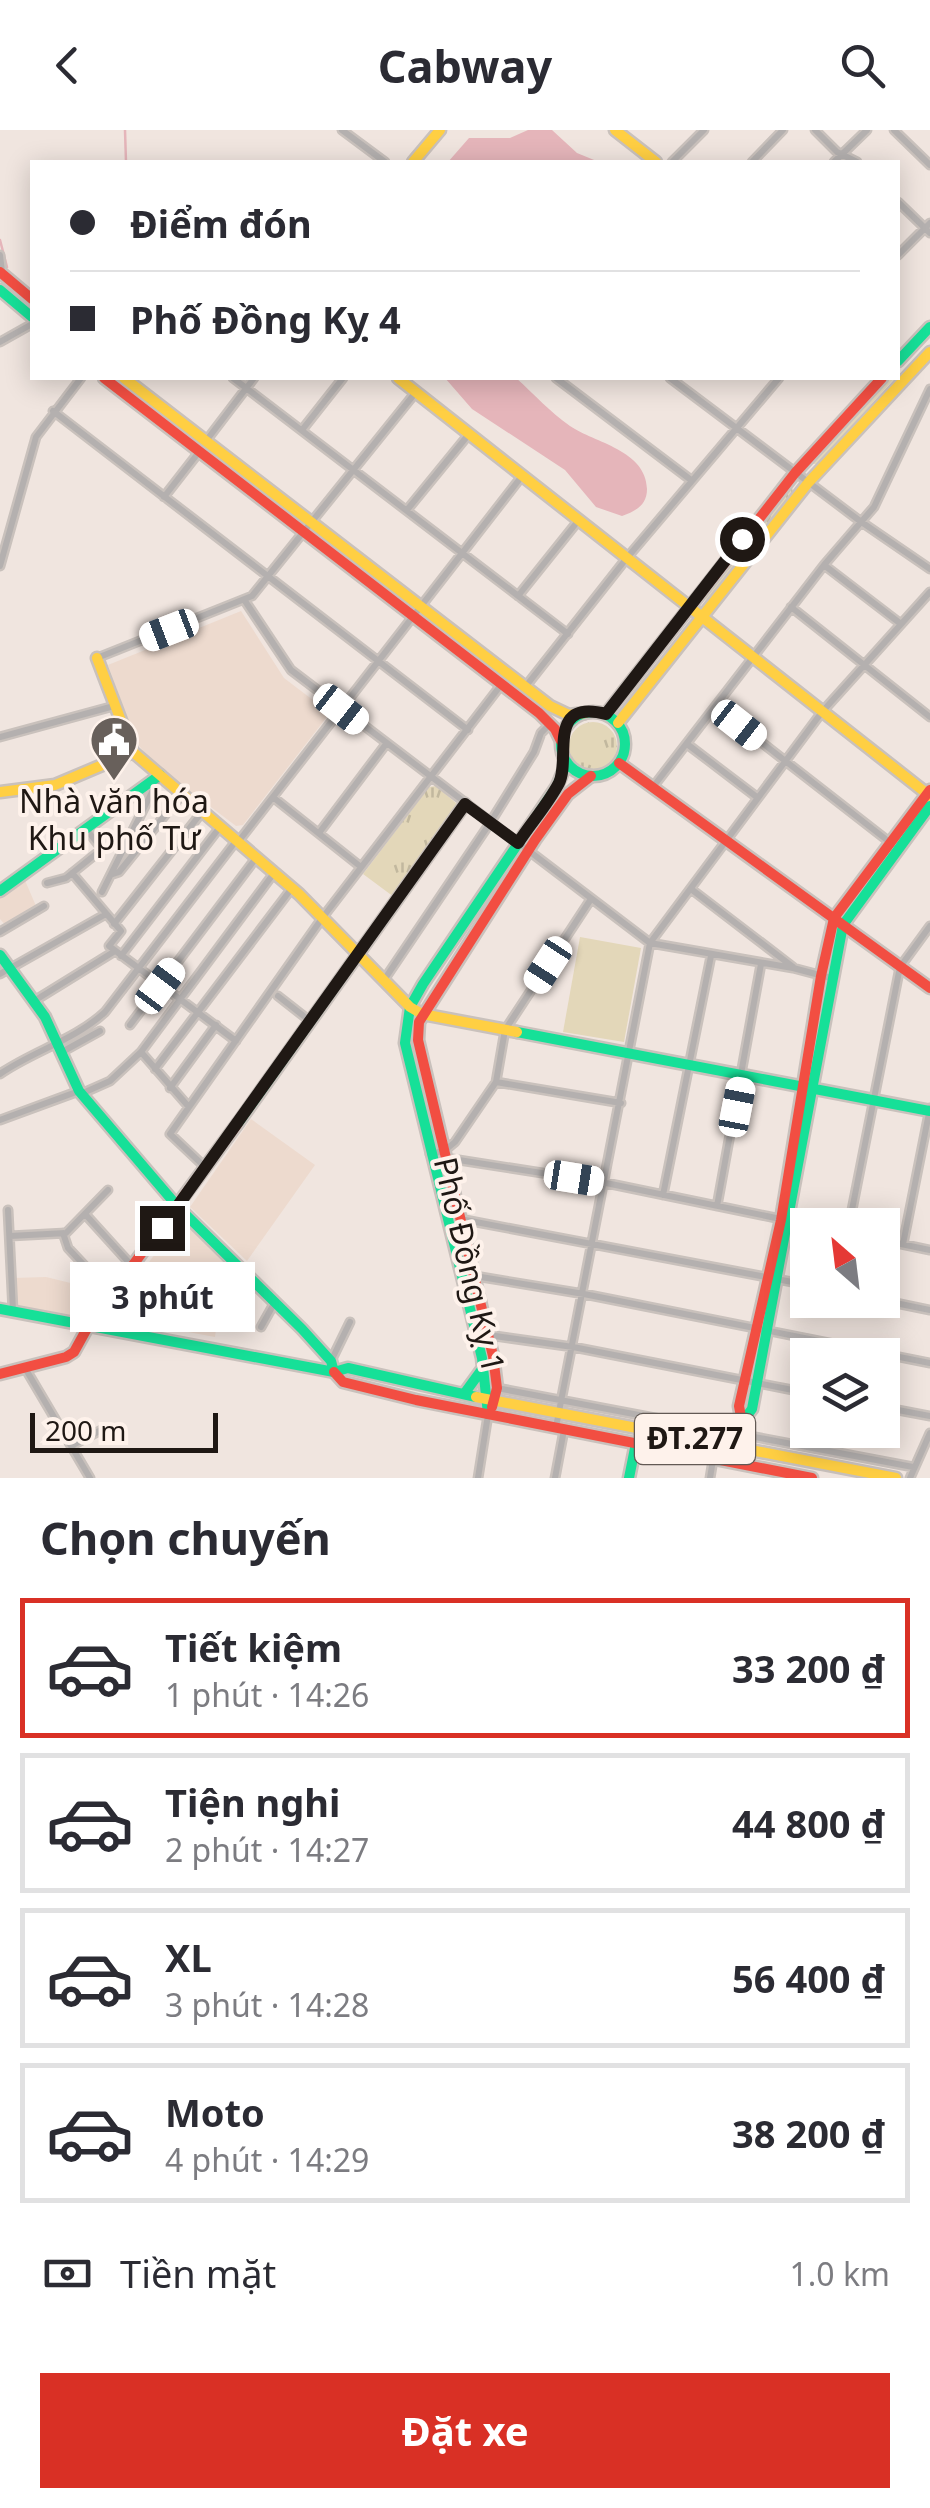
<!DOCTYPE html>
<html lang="vi">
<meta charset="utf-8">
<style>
:root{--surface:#fff;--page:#f2f2f3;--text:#2b2b33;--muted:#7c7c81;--line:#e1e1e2;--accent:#d93025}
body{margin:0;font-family:"Noto Sans",sans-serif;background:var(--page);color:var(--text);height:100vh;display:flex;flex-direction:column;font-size:38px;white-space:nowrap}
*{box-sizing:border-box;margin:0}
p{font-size:32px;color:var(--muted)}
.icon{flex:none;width:55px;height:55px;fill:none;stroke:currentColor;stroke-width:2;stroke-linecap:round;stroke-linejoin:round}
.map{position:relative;height:1348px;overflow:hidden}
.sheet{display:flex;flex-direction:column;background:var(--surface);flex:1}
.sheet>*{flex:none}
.banner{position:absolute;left:30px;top:30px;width:870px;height:220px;border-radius:0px;box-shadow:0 5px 25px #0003;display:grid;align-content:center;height:220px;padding:0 40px;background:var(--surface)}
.needle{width:65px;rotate:332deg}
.controls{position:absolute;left:790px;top:1078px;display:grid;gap:20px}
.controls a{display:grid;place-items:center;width:110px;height:110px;border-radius:0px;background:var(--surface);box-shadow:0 5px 25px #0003;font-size:50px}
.scale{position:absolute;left:30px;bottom:25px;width:188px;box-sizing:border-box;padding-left:10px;border:5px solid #1f1814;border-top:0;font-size:28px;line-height:35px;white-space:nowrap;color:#1f1814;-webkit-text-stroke:8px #fef2eb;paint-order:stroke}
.end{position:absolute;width:45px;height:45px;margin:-22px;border:12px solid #1f1814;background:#fff;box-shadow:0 0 0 5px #fff}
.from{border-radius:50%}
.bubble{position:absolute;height:70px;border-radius:0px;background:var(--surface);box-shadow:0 5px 25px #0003;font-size:32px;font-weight:700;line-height:70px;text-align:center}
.car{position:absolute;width:30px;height:60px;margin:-30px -15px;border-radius:12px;box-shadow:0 0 8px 2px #0007;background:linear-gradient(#fff 24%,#345 0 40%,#fff 0 76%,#345 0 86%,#fff 0)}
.banner b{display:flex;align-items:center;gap:35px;height:95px;font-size:38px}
.banner b+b{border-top:2px solid var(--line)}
.banner i{width:25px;height:25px;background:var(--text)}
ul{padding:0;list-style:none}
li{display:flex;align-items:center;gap:30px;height:140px;margin:0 20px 15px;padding:0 20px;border:5px solid var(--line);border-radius:0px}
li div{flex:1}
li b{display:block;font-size:38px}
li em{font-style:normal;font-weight:700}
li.on{border-color:var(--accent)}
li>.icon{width:90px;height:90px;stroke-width:1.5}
h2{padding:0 40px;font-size:45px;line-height:120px}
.pay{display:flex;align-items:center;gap:25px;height:110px;padding:0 40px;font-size:38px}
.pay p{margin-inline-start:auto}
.primary-button{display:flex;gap:20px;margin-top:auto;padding:20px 40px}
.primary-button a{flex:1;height:115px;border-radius:0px;background:var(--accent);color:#fff;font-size:40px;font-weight:700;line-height:115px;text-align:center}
header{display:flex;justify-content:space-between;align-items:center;height:130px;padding:0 40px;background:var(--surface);font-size:45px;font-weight:700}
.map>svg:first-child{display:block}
.built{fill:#eddace}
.grass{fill:url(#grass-tufts)}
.pitch{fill:#e3d7b9}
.water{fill:#e5b5ba}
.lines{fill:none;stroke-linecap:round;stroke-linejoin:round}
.stream{stroke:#e5b5ba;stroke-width:2.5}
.street-casing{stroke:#c9c1bc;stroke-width:11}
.fast-casing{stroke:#c9c1bc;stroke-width:15}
.slow-casing{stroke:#c9c1bc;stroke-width:15}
.jam-casing{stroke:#c9c1bc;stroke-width:15}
.street{stroke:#b4b0af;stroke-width:6}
.fast{stroke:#16e098;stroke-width:10}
.slow{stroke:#ffcf43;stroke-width:10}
.jam{stroke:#f24e42;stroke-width:10}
.route{stroke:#1f1814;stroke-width:12}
.labels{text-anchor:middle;stroke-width:8;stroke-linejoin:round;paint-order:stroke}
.shield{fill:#fef2eb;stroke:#625954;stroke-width:2.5}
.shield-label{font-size:30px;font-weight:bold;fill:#1f1814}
.poi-label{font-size:32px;fill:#1f1814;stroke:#fef2eb}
.street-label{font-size:32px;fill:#1f1814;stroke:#fef2eb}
</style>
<header><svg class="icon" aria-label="back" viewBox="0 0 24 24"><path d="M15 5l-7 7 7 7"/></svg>Cabway<svg class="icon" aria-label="search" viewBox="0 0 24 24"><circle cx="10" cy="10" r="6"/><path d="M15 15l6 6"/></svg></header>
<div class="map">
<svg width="930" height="1348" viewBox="0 0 930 1348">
<defs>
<pattern id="grass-tufts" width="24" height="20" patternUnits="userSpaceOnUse" patternTransform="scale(2.5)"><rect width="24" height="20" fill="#e3d7b9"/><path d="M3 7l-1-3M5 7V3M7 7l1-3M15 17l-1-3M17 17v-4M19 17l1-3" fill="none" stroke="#c2b89e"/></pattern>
</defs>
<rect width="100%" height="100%" fill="#f0e5df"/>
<path class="built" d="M241,481L284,548L330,583L243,695L236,696L154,634L136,612L108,535Z
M24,748L36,776L7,797L0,789V767Z
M251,989L315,1035L247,1131L190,1077Z
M181,1090L225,1131L215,1207L107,1187Z
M46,1147L87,1157L100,1171L88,1189L14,1176L13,1148Z"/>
<path class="grass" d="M116,248L294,385L295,387L113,251Z
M889,248L894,249L817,334H813L812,332Z
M792,358L793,362L707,469L703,470L701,466Z
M569 616a24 24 0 1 1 48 0a24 24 0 1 1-48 0Z
M436,656L456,673L457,678L394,767L363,744L429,657Z"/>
<path class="pitch" d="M580,807L641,818L624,912L563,902Z"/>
<path class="water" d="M528,0H552L577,23L599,32H448L469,8H510Z
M445,248H516C534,264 551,283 570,296C595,313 646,320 647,359C647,375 636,381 622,386L596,377L565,340L472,279Z"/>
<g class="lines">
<path class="stream" d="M125,0L126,32
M0,110L7,137"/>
<g class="street-casing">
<path id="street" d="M342,0L385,32
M815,0L837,22L857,32
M894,0L930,35
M672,32L704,0
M752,32L783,0
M834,32L867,0
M898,72L930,103
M0,125L2,142
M898,125L930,93
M0,212L32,194
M233,248L568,504
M556,248L691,350
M670,248L860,391L930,439
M53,281L468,600
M302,300L343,248
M206,311L254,248
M164,367L199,322
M407,380L469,304
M824,435L901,494
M0,436L36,307L81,248
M518,466L578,391
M245,471L291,540L650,813L793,838L831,848
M791,477L930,587
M97,528L252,466L416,262
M526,556L626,429L779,248
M716,577L892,714
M0,607L114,576
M687,614L758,668
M653,657L824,435L874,377L930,259
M274,668L361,737
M319,703L386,614
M238,712L522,346
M72,743L121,801L109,816L236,911
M113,744L119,742L182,664
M47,753L66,748L102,719L86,699
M691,759L793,837
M102,762L160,646
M114,794L202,682
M0,802L44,776
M121,826L220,697
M0,844L106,784
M384,850L490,693L534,622L541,603L551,593
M278,866L310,891
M34,871L115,821
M130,895L256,728
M62,922L100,901
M141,922L188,976
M155,939L292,758
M0,944C33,921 75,910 105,882L236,711
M496,952L621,973
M170,958L216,895
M83,963L110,951L141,922L274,743
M0,990L79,961
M430,1024L444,1021L455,1012L496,952L505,900L591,769
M446,1028L606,1053L810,1095
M206,1038L170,1004L323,787L501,555
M663,1065L711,826
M717,1076L761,834
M8,1080L13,1181
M85,1084L133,1137
M460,1089L808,1155
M849,1095L900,837L930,796
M63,1103L68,1118L112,1165
M10,1106L66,1103L108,1060
M882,1110L930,1120
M903,1114L930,978
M475,1146L584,1164L930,1233
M881,1170L930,1180
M261,1197L275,1172
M488,1205L573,1217L808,1263
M331,1231L350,1192
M25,1238L90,1348
M497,1258L913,1337
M882,1277L930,1286
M556,1297L650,813L822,582L930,462
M71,1316L105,1298
M478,1348L488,1285
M555,1348L564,1300
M710,1348L713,1330
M910,1348L930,1303"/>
</g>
<g class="fast-casing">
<path id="fast" d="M0,160L32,187
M898,231L930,197
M561 614a32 32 0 1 1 64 0a32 32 0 1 1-64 0Z
M0,761L160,645
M0,825L45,887L79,961L178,1077L302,1199L331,1231L334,1242
M517,902L930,981
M238,993L465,674
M0,1179L334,1242L348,1238L476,1267
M464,1264L483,1238
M488,1284L482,1228L405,913L410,877L423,854L557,656L567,632
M742,1292L752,1279L843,795L930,676
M629,1348L636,1313"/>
</g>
<g class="slow-casing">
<path id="slow" d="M615,0L656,32
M413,32L440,0
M124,248L550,576L569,585L585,583
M398,248L930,666
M97,528L133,622L299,764L410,877L422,884L517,902
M618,593L808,353L930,222
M0,662L55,655L133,622
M476,1267L896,1348"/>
</g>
<g class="jam-casing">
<path id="jam" d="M0,142L32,169
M104,248L539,583L555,599L561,611
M606,584L795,343L882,248
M619,633L930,858
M334,1242L343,1252L416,1270L812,1348
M0,1244L66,1227L74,1222L90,1193L238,993
M492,1277L497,1258L493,1226L418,910L419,892L535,710L568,664L591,646
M739,1317L742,1292L739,1276L781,1090L821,846L834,788L930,660"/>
</g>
<use href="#street" class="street"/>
<use href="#fast" class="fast"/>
<use href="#slow" class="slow"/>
<use href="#jam" class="jam"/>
</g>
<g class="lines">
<path class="route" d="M162,1098L465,674L518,713C531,693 548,674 559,653C571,629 546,568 606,584L742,409"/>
</g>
<defs>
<g id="civic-pin" transform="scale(2.5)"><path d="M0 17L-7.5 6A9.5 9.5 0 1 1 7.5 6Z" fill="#68605b" stroke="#fef2eb"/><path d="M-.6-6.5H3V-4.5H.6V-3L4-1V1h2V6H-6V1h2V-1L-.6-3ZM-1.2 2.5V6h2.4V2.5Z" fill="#fff"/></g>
</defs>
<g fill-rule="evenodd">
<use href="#civic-pin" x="114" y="610"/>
</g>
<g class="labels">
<rect class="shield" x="635" y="1284" width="120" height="50" rx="8"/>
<g class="shield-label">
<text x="695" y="1319">ĐT.277</text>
</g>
<g class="poi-label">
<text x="114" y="683">Nhà văn hóa<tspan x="114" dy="37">Khu phố Tư</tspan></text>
</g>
<g class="street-label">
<text transform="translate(469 1135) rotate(77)" y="11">Phố Đồng Kỵ 1</text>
</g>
</g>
</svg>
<div class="controls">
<a><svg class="needle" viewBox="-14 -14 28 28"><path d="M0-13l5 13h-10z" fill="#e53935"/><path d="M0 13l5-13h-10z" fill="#7c7c81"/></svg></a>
<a><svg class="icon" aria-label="layers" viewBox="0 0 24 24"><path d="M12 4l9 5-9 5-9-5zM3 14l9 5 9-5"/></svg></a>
</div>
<div class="scale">200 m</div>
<i class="end from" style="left:742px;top:409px"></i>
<i class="end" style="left:162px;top:1098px"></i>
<div class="bubble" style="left:70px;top:1132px;width:185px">3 phút</div>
<i class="car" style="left:169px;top:500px;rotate:249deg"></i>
<i class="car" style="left:341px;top:579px;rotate:128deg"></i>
<i class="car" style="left:739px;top:595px;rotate:128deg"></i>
<i class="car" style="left:548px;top:835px;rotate:213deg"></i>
<i class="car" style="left:160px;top:856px;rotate:37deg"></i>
<i class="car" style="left:737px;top:977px;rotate:11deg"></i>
<i class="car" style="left:574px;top:1048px;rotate:99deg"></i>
<div class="banner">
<b><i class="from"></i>Điểm đón</b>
<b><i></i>Phố Đồng Kỵ 4</b>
</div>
</div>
<section class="sheet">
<h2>Chọn chuyến</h2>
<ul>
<li class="on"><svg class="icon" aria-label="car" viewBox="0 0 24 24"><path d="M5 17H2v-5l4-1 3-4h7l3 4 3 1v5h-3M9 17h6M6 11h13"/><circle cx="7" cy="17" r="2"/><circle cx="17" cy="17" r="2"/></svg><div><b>Tiết kiệm</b><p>1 phút · 14:26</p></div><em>33 200 ₫</em></li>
<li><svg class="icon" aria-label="car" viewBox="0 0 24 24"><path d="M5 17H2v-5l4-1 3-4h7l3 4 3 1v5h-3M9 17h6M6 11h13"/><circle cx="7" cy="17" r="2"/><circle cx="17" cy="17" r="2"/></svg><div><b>Tiện nghi</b><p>2 phút · 14:27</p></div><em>44 800 ₫</em></li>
<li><svg class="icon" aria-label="car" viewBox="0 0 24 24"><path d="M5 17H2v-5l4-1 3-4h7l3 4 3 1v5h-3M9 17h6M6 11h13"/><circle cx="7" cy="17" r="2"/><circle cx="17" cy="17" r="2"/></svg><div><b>XL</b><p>3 phút · 14:28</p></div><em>56 400 ₫</em></li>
<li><svg class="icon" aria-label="car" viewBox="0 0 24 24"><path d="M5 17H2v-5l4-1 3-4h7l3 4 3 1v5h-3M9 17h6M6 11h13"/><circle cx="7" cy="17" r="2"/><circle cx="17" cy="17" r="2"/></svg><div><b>Moto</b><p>4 phút · 14:29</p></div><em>38 200 ₫</em></li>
</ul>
<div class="pay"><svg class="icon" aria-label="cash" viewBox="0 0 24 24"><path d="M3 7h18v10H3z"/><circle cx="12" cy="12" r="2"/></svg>Tiền mặt<p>1.0 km</p></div>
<div class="primary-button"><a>Đặt xe</a></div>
</section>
